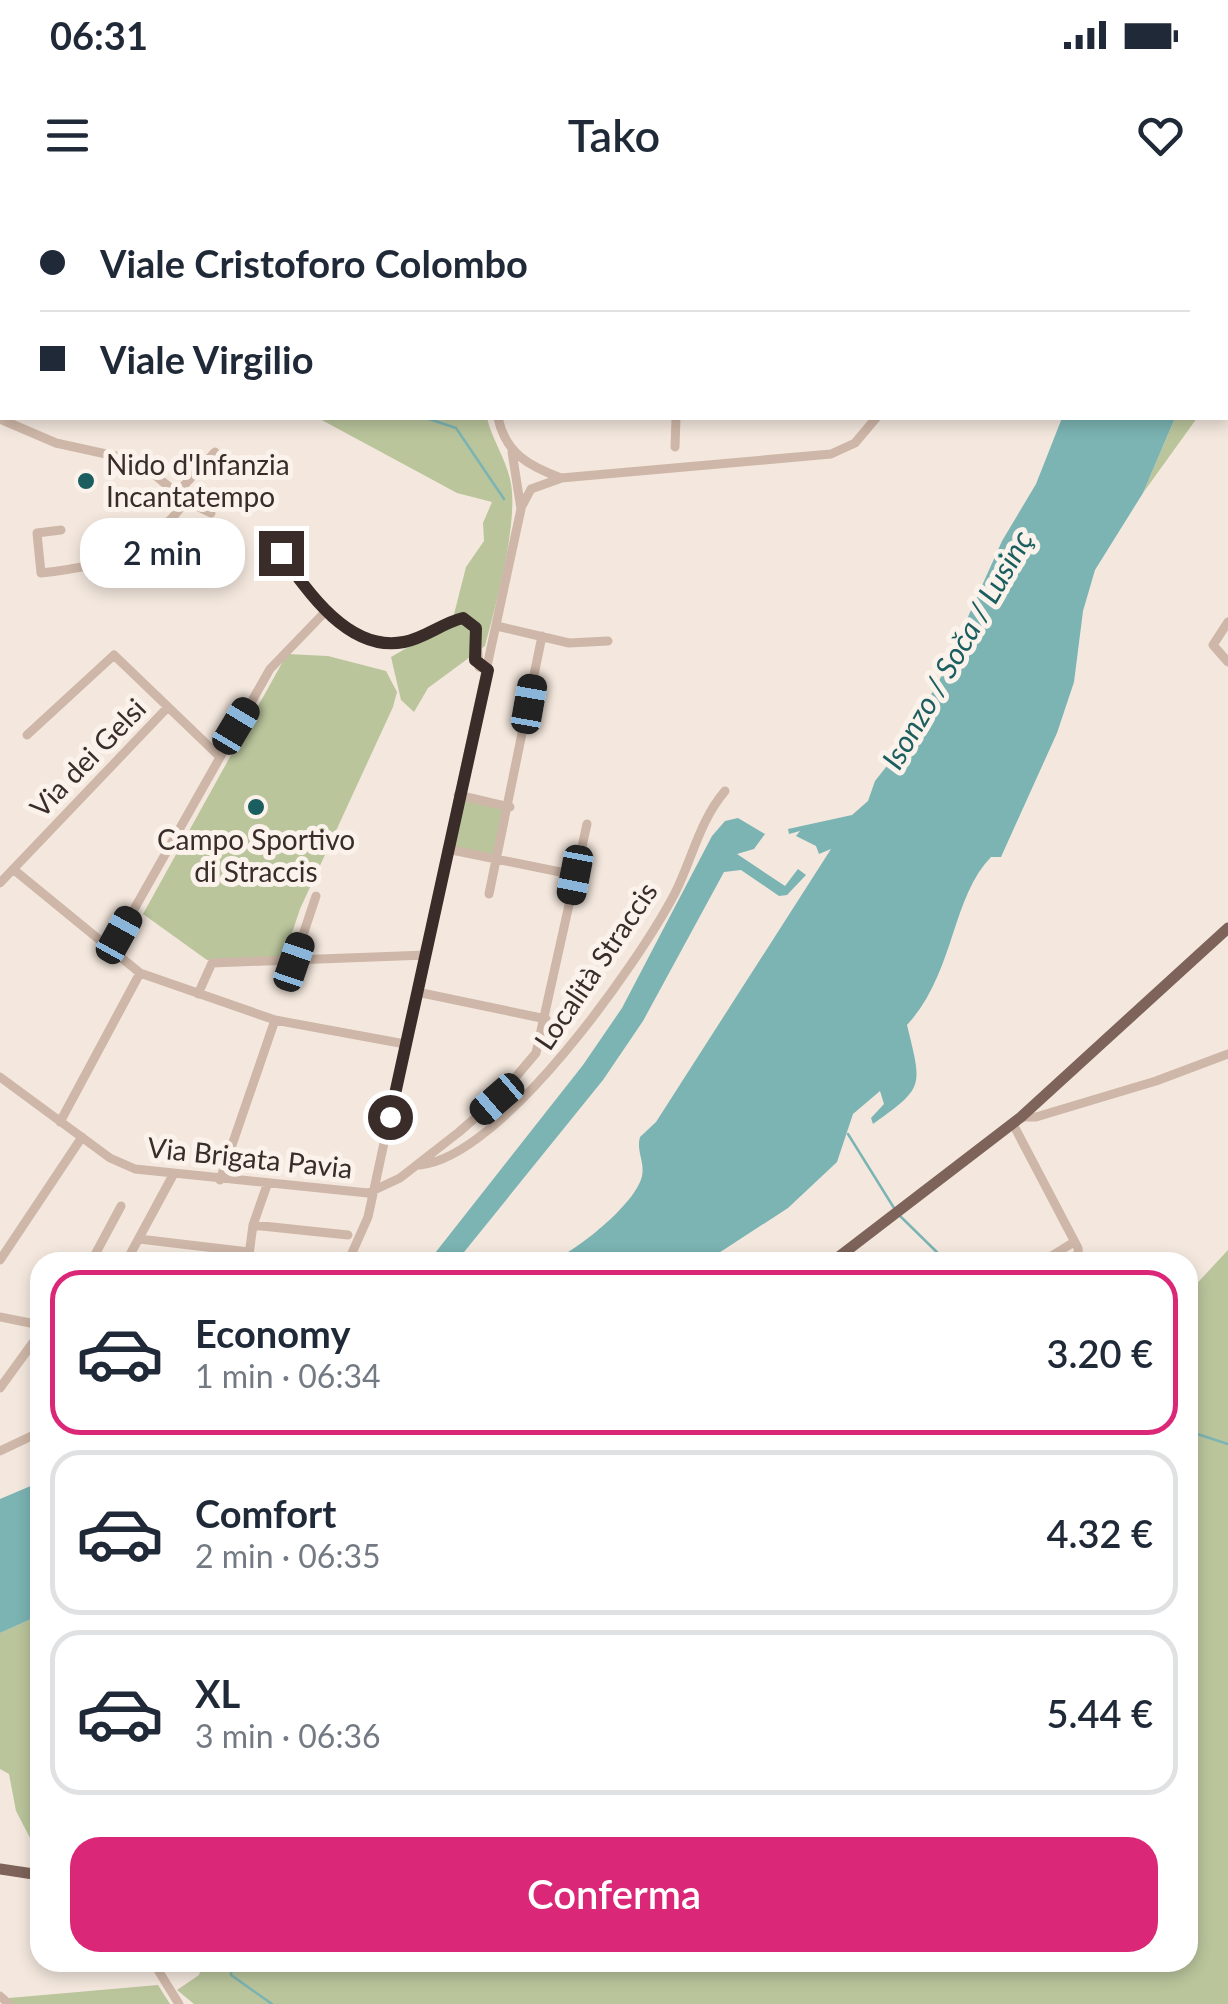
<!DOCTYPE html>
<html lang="it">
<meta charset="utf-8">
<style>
:root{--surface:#fff;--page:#f6f6f7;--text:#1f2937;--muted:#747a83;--line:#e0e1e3;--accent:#db2777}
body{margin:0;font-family:Lato,sans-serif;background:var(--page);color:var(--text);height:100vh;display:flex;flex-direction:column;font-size:38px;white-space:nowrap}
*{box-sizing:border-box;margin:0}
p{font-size:32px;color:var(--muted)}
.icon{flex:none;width:55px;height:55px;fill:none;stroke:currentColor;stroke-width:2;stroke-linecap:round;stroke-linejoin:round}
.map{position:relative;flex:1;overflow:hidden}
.drawer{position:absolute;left:30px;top:1052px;width:1168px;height:720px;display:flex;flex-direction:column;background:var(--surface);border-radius:30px;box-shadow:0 5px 15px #0003}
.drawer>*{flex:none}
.guide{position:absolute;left:0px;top:0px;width:1230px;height:220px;box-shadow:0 5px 15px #0003;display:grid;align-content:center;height:220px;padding:0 40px;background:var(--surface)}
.end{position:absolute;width:45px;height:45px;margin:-22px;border:12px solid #3a2d29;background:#fff;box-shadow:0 0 0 5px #fff}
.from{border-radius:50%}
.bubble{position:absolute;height:70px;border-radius:30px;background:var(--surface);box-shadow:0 5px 15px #0003;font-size:32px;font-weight:600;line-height:70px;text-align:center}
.car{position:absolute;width:30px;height:60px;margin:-30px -15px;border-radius:12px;box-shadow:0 0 8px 2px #0007;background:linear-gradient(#222 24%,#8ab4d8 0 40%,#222 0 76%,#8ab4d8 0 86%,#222 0)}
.guide b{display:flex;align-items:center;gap:35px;height:95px;font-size:38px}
.guide b+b{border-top:2px solid var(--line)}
.guide i{width:25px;height:25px;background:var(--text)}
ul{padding:18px 0 0;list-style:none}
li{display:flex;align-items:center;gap:30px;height:165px;margin:0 20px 15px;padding:0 20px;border:5px solid var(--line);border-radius:30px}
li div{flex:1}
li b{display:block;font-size:38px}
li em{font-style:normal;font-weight:600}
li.current{border-color:var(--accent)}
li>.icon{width:90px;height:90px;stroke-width:1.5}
.button{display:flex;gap:20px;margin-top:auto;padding:20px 40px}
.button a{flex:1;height:115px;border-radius:30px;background:var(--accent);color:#fff;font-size:40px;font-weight:600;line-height:115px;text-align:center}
.status{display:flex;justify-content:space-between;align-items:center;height:70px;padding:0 50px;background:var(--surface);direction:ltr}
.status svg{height:28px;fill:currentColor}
header{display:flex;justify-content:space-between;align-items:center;height:130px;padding:0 40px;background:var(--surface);font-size:45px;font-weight:600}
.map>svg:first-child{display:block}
.green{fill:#bac59c}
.water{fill:#7bb4b3}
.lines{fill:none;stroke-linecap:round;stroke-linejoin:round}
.stream{stroke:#7bb4b3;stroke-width:2.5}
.minor{stroke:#ceb7a8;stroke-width:9}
.major{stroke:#7d6359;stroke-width:11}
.route{stroke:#3a2d29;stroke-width:12}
.poi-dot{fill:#1b5e5f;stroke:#fbf3eb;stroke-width:4}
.labels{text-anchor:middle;stroke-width:10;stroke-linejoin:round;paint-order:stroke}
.poi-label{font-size:28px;fill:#3a2d29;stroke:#fbf3eb;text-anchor:start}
.street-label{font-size:28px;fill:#3a2d29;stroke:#fbf3eb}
.water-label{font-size:30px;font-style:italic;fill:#1b5e5f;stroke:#fbf3eb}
</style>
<div class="status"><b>06:31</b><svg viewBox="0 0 49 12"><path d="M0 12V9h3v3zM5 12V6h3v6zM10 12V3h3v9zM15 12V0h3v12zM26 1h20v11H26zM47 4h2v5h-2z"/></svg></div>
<header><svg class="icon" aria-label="menu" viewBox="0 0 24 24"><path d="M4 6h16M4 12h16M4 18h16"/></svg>Tako<svg class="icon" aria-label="heart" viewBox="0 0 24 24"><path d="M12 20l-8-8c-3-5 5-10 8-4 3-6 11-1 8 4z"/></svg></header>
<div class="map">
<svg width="1228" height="1804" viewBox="0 0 1228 1804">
<rect width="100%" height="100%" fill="#f4e8de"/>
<path class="green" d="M318,218H487C492,240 507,260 511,284C518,324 496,405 485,446L428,488L414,512L401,500L391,457L452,422L466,367L484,341L483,323L492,302L457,293Z
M1175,218H1197L1143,293Z
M287,454L328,456L386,471L397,492L393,507L300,709L283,760H207L143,714Z
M458,595L510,607L497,660L447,649Z
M1228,1050V1804H194L177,1790L199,1775L203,1762H1188V1093Z
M40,1415V1657L16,1611L9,1574L0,1569V1433Z
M158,1785L170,1804H11L9,1798Z"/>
<path class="water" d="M1062,218H1175L1143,293L1095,370L1083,411L1074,482L1057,533L1001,657H991C951,698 955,773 907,825C922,887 925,887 873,924L871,918L884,904L880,891L853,914L837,962L788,1008L705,1062H550C575,1052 636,1004 642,976C645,962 636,951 640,937L656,922L831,649L819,654L816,646L796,636L800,631L789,634L788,629L852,615L868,601L875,581L901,548L941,477L1002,341L1036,284Z
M738,618L765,634L754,649L737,654L785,686L798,669L806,675L787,695L779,696L741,670L724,672L643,821L603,880L456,1062H428L583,865L622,808L712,636L725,621Z
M40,1282V1415L0,1433V1299Z"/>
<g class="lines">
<path class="stream" d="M1147,2L1153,0
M0,77L2,79
M426,218L456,228L504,299
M848,934L894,1008
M898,1014L947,1062
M1188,1231L1228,1244
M232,1762L231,1775L272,1804"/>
<path class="minor" d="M6,0L14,2
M46,0L49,2
M102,0L103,2
M590,0L591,2
M627,0L634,2
M865,0L866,2
M139,2L143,0
M207,2L209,0
M548,2V0
M917,2L920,0
M1022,2L1024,0
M498,218C506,254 529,266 561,278L831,254L855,243L876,218
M0,219L56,243L138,261L186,301L211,313
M675,247L676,218
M177,293L215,252
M522,306L531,289L559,279
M61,330L37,333L41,373C106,366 146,355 186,301
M281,353C305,389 352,454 404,442C425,438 442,423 463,418L476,428L479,467L487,470
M1228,422L1213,445L1228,462
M497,426L569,443L608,441
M27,535L114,455L218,555
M458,595L510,607
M447,649L575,675
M13,669L140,773L275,820L405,844
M0,683L167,508
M489,694L542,436
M111,750L270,469L325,412
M294,762L316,696
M417,792L546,819
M198,794L212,763L426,755
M0,877L110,958L135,969L368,993L400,978L459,932L497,899L536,853L587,624
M1021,917H1036L1156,881L1228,854
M60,922L140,773
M1013,924L1078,1048L1079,1062
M420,965C502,957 638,764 675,693C692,659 700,620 725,591
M220,980L275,820
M253,1025L348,1035
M139,1039L249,1052
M96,1054L111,1062
M1050,1057L1074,1042
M0,1060L82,937
M91,1062L121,1006
M126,1062L173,975
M248,1062L253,1025L267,985
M348,1062L368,1017L521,309L512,252
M0,1117L40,1125
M0,1188L37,1137L40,1125
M0,1251L40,1232
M153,1762L179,1804
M0,1796L9,1804"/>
<path class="major" d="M832,1062L1021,917L1228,728
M0,1669L40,1675"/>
</g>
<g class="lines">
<path class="route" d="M281,353C307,391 349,453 404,442C425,438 442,423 463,418L476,428L475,460L488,470L390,917"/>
</g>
<g class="poi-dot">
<circle cx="86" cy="281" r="10"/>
<circle cx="256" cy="607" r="10"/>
</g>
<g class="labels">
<g class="poi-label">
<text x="106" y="275">Nido d'Infanzia<tspan x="106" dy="32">Incantatempo</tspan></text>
<text x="256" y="650" text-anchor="middle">Campo Sportivo<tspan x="256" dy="32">di Straccis</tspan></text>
</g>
<g class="street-label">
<text transform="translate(88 558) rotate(-46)" y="10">Via dei Gelsi</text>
<text transform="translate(596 766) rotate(-56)" y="10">Località Straccis</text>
<text transform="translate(250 958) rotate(6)" y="10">Via Brigata Pavia</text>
</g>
<g class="water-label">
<text transform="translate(958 450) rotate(-60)" y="10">Isonzo / Soča / Lusinç</text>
</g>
</g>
</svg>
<i class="end from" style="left:390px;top:917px"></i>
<i class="end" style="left:281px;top:353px"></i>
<div class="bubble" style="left:80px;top:318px;width:165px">2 min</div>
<i class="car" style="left:529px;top:504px;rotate:10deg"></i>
<i class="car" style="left:236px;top:526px;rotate:31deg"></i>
<i class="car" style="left:575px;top:675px;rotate:191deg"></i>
<i class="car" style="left:119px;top:735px;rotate:29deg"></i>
<i class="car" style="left:294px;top:762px;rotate:19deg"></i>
<i class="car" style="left:497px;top:899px;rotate:229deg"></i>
<div class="guide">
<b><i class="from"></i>Viale Cristoforo Colombo</b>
<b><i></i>Viale Virgilio</b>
</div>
<section class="drawer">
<ul>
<li class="current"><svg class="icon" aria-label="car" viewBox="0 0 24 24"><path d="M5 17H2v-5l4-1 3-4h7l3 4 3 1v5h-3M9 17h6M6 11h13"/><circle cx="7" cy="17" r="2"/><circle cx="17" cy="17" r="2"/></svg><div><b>Economy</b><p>1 min · 06:34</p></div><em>3.20 €</em></li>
<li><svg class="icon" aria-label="car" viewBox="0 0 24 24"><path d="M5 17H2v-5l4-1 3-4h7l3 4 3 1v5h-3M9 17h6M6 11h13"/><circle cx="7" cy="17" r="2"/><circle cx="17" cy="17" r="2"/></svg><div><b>Comfort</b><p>2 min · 06:35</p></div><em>4.32 €</em></li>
<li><svg class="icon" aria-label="car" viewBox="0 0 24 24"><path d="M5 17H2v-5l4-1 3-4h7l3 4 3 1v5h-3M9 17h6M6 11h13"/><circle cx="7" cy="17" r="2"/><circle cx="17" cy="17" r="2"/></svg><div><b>XL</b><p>3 min · 06:36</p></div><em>5.44 €</em></li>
</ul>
<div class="button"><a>Conferma</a></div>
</section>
</div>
